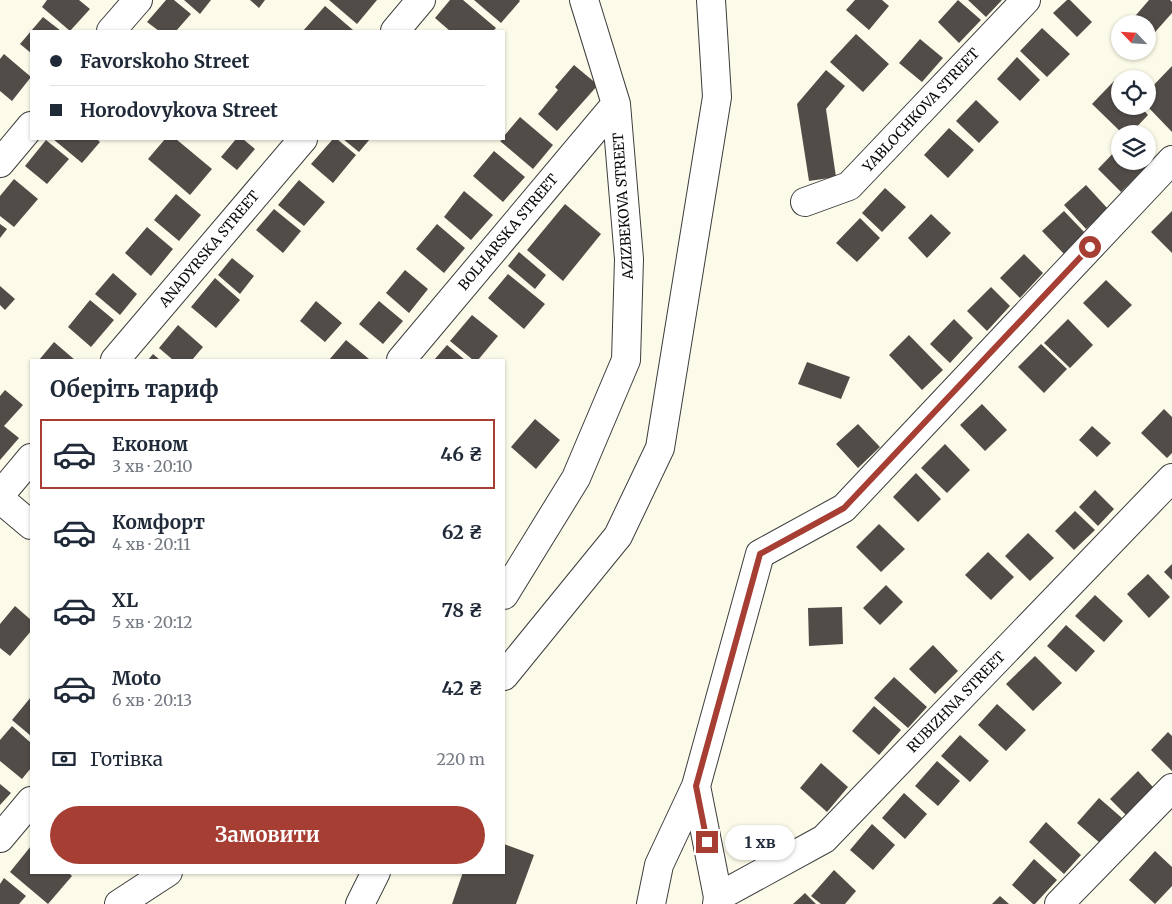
<!DOCTYPE html>
<html lang="uk">
<meta charset="utf-8">
<style>
:root{--surface:#fff;--page:#f2f2f3;--text:#1f2937;--muted:#747a83;--line:#e0e1e3;--accent:#a73e34}
body{margin:0;font-family:Merriweather,serif;background:var(--page);color:var(--text);height:100vh;display:flex;flex-direction:column;font-size:19px;white-space:nowrap}
*{box-sizing:border-box;margin:0}
p{font-size:16px;color:var(--muted)}
.icon{flex:none;width:28px;height:28px;fill:none;stroke:currentColor;stroke-width:2;stroke-linecap:round;stroke-linejoin:round}
.map{position:relative;flex:1;overflow:hidden}
.drawer{position:absolute;left:30px;top:359px;width:475px;height:515px;display:flex;flex-direction:column;background:var(--surface);border-radius:0px;box-shadow:0 1px 4px #0004}
.drawer>*{flex:none}
.banner{position:absolute;left:30px;top:30px;width:475px;height:110px;border-radius:0px;box-shadow:0 1px 4px #0004;display:grid;align-content:center;height:110px;padding:0 20px;background:var(--surface)}
.needle{width:32px;rotate:295deg}
.tools{position:absolute;left:1111px;top:15px;display:grid;gap:10px}
.tools a{display:grid;place-items:center;width:45px;height:45px;border-radius:50%;background:var(--surface);box-shadow:0 1px 4px #0004;font-size:25px}
.end{position:absolute;width:22px;height:22px;margin:-11px;border:6px solid #a73e34;background:#fff;box-shadow:0 0 0 2px #fff}
.from{border-radius:50%}
.bubble{position:absolute;height:35px;border-radius:18px;background:var(--surface);box-shadow:0 1px 4px #0004;font-size:16px;font-weight:700;line-height:35px;text-align:center}
.banner b{display:flex;align-items:center;gap:18px;height:48px;font-size:19px}
.banner b+b{border-top:1px solid var(--line)}
.banner i{width:12px;height:12px;background:var(--text)}
ul{padding:0;list-style:none}
li{display:flex;align-items:center;gap:15px;height:70px;margin:0 10px 8px;padding:0 10px;border:2px solid transparent;border-radius:0px}
li div{flex:1}
li b{display:block;font-size:19px}
li em{font-style:normal;font-weight:700}
li.selected{border-color:var(--accent)}
li>.icon{width:45px;height:45px;stroke-width:1.5}
h2{padding:0 20px;font-size:22px;line-height:60px}
.pay{display:flex;align-items:center;gap:12px;height:55px;padding:0 20px;font-size:19px}
.pay p{margin-inline-start:auto}
.action{display:flex;gap:10px;margin-top:auto;padding:10px 20px}
.action a{flex:1;height:58px;border-radius:30px;background:var(--accent);color:#fff;font-size:20px;font-weight:700;line-height:58px;text-align:center}
.map>svg:first-child{display:block}
.building{fill:#514c48}
.lines{fill:none;stroke-linecap:round;stroke-linejoin:round}
.minor-casing{stroke:#3d3d3d;stroke-width:30}
.minor{stroke:#fff;stroke-width:28}
.route{stroke:#a73e34;stroke-width:6}
.labels{text-anchor:middle;stroke-width:5;stroke-linejoin:round;paint-order:stroke}
.street-label{font-size:14px;fill:#0a0a0a;stroke:#fff}
</style>
<div class="map">
<svg width="1172" height="904" viewBox="0 0 1172 904">
<rect width="100%" height="100%" fill="#fcfbe9"/>
<path class="building" d="M47,0H79L90,9L70,31L42,7Z
M166,0H174L191,14L176,31H159L147,22Z
M184,0H211L200,14Z
M250,0H265L259,8Z
M329,0H377L357,24Z
M450,0H463L496,28L493,31H450L435,18Z
M474,0H519L520,1L501,23Z
M855,0H882L889,6L869,30L846,10Z
M958,0L981,20L959,43L938,22Z
M968,0H1002L986,17Z
M1067,0H1070L1092,22L1077,37L1053,13Z
M1149,0H1170L1172,2V13L1149,39L1148,38V24H1132L1130,22Z
M325,6L353,30L352,31H303Z
M43,17L61,31H31V53L20,44Z
M1042,28L1070,54L1047,77L1020,51Z
M856,34L889,64L863,92L830,62Z
M920,39L943,58L922,82L899,63Z
M4,54L31,77L12,101L0,91V59Z
M1017,57L1040,80L1020,101L997,79Z
M574,65L598,85L557,131L538,114L558,90L555,87Z
M1172,66V132L1148,107V91Z
M826,70L845,86L826,109L836,177L809,181L797,104Z
M1114,81L1120,87V106H1140L1148,115L1130,134H1123L1092,104Z
M976,100L999,122L979,143L956,121Z
M520,117L553,145L533,169L500,141L504,139V136Z
M949,128L974,150L948,178L924,155Z
M53,139H97L100,142L82,163Z
M165,139H176L212,169L190,195L148,159Z
M236,139H243L255,149L237,170L221,157Z
M333,139H337L356,155L333,183L311,164Z
M343,139H370L359,152Z
M46,140L69,159L47,184L25,166Z
M1120,146V161H1142L1147,166L1121,192L1098,169Z
M494,151L525,177L503,202L473,176Z
M14,179L38,199L14,227L0,216V196Z
M299,180L325,202L304,226L278,205Z
M1086,185L1108,209L1086,229L1064,205Z
M885,188L906,207L882,232L862,213Z
M464,191L493,215L471,240L444,217Z
M176,194L201,215L179,241L154,220Z
M565,204L601,234L563,281L527,250Z
M274,209L301,231L283,253L256,230Z
M1064,211L1086,234L1065,255L1042,231Z
M1172,211V253L1151,232Z
M931,214L951,233L927,258L908,238Z
M860,218L880,238L857,262L836,243Z
M0,224L7,229L0,238Z
M437,224L465,248L444,273L416,249Z
M147,227L173,249L151,276L125,253Z
M519,252L546,275L535,289L508,266Z
M1024,254L1043,273L1020,298L1000,278Z
M232,258L254,276L240,294L218,275Z
M405,270L428,289L409,313L386,293Z
M113,273L137,294L120,315L95,294Z
M508,274L545,304L524,329L488,298Z
M215,278L240,300L216,328L191,307Z
M1106,280L1132,305L1108,328L1083,303Z
M0,286L15,299L5,310L0,305Z
M991,287L1010,306L987,331L967,311Z
M90,300L114,320L91,347L68,327Z
M316,301L342,323L325,342L300,321Z
M379,301L403,321L383,344L359,324Z
M472,315L498,336L478,360H473L450,341Z
M954,319L973,338L950,363L930,344Z
M1068,319L1093,345L1070,368L1044,343Z
M178,325L203,347L192,360H173L159,348Z
M909,335L943,370L922,390L889,355Z
M346,340L369,359L367,360H329Z
M54,342L75,360H39Z
M1041,344L1067,369L1044,393L1018,367Z
M447,345L465,360H434Z
M153,354L160,360H148Z
M807,362L850,377L841,399L798,384Z
M5,390L23,405L4,426L19,438L0,460V396Z
M982,404L1007,430L985,451L960,425Z
M1164,409L1172,417V453L1167,458L1141,433Z
M535,419L560,440L536,469L511,447Z
M858,424L880,447L858,468L836,444Z
M1092,426L1111,443L1097,457L1079,440Z
M945,444L970,470L947,493L921,468Z
M916,473L941,499L918,522L893,497Z
M1095,490L1114,509L1098,526L1079,507Z
M1075,511L1095,530L1074,550L1055,531Z
M879,524L905,549L881,572L856,547Z
M1028,533L1054,558L1030,581L1005,556Z
M988,552L1014,577L991,600L965,575Z
M1172,564V580L1164,572Z
M1148,574L1170,597L1149,618L1127,594Z
M886,585L903,602L880,625L863,608Z
M1095,595L1123,621L1104,642L1075,616Z
M15,606L31,620V631L10,656L0,648V624Z
M842,607L843,644L809,646L808,608Z
M1066,625L1095,651L1076,672L1047,646Z
M933,645L958,671L935,694L909,669Z
M1035,656L1062,683L1033,711L1006,684Z
M894,677L927,707L908,728L874,698Z
M31,697V736L12,720Z
M997,704L1026,730L1006,751L978,725Z
M874,706L901,730L879,755L852,731Z
M12,726L31,743V768L22,779L0,761V740Z
M1168,732L1172,736V771L1151,750Z
M960,735L989,761L970,782L941,756Z
M937,761L960,781L938,806L915,786Z
M821,763L848,787L827,812L800,788Z
M1138,771L1153,787L1126,815L1110,799Z
M0,784L11,793L0,805Z
M904,793L927,814L905,839L882,818Z
M1099,798L1122,818L1100,843L1077,823Z
M1046,822L1081,855L1064,874L1029,842Z
M872,824L895,845L873,870L850,850Z
M504,844L534,855L516,904H452L463,872H504Z
M31,846V872H68L72,876L48,904L10,872Z
M1155,851L1172,867V886L1155,904L1129,880Z
M1034,859L1057,880L1035,904H1033L1012,885Z
M834,870L856,891L845,904H821L811,896Z
M4,878L26,896L19,904H0V884Z
M805,893L816,904H793Z
M1000,896L1009,904H992Z"/>
<g class="lines">
<g class="minor-casing">
<path id="minor" d="M111,31L138,0
M395,31L421,0
M0,163L31,126
M805,202L849,186L1026,0
M115,360L303,139
M401,360L616,104
M0,495L31,458
M0,499L31,525
M504,595L576,478L626,360L629,259L616,104L584,0
M504,676L618,536L660,448L717,97L711,0
M0,838L31,801
M718,897L824,839L1172,478
M119,904L168,872
M360,904L376,872
M651,904L659,865L696,786
M717,904L718,897L696,786L760,554L844,508L1172,160
M1059,904L1172,788"/>
</g>
<use href="#minor" class="minor"/>
</g>
<g class="lines">
<path class="route" d="M707,842L696,786L760,554L844,508L1090,247"/>
</g>
<g class="labels">
<g class="street-label">
<text transform="translate(921 110) rotate(-47)" y="5">YABLOCHKOVA STREET</text>
<text transform="translate(623 206) rotate(-94)" y="5">AZIZBEKOVA STREET</text>
<text transform="translate(508 232) rotate(-50)" y="5">BOLHARSKA STREET</text>
<text transform="translate(209 249) rotate(-50)" y="5">ANADYRSKA STREET</text>
<text transform="translate(956 702) rotate(-46)" y="5">RUBIZHNA STREET</text>
</g>
</g>
</svg>
<div class="tools">
<a><svg class="needle" viewBox="-14 -14 28 28"><path d="M0-13l5 13h-10z" fill="#e53935"/><path d="M0 13l5-13h-10z" fill="#747a83"/></svg></a>
<a><svg class="icon" aria-label="locate" viewBox="0 0 24 24"><circle cx="12" cy="12" r="6"/><path d="M12 2v4M12 18v4M2 12h4M18 12h4"/></svg></a>
<a><svg class="icon" aria-label="layers" viewBox="0 0 24 24"><path d="M12 4l9 5-9 5-9-5zM3 14l9 5 9-5"/></svg></a>
</div>
<i class="end from" style="left:1090px;top:247px"></i>
<i class="end" style="left:707px;top:842px"></i>
<div class="bubble" style="left:725px;top:825px;width:70px">1 хв</div>
<div class="banner">
<b><i class="from"></i>Favorskoho Street</b>
<b><i></i>Horodovykova Street</b>
</div>
<section class="drawer">
<h2>Оберіть тариф</h2>
<ul>
<li class="selected"><svg class="icon" aria-label="car" viewBox="0 0 24 24"><path d="M5 17H2v-5l4-1 3-4h7l3 4 3 1v5h-3M9 17h6M6 11h13"/><circle cx="7" cy="17" r="2"/><circle cx="17" cy="17" r="2"/></svg><div><b>Економ</b><p>3 хв · 20:10</p></div><em>46 ₴</em></li>
<li><svg class="icon" aria-label="car" viewBox="0 0 24 24"><path d="M5 17H2v-5l4-1 3-4h7l3 4 3 1v5h-3M9 17h6M6 11h13"/><circle cx="7" cy="17" r="2"/><circle cx="17" cy="17" r="2"/></svg><div><b>Комфорт</b><p>4 хв · 20:11</p></div><em>62 ₴</em></li>
<li><svg class="icon" aria-label="car" viewBox="0 0 24 24"><path d="M5 17H2v-5l4-1 3-4h7l3 4 3 1v5h-3M9 17h6M6 11h13"/><circle cx="7" cy="17" r="2"/><circle cx="17" cy="17" r="2"/></svg><div><b>XL</b><p>5 хв · 20:12</p></div><em>78 ₴</em></li>
<li><svg class="icon" aria-label="car" viewBox="0 0 24 24"><path d="M5 17H2v-5l4-1 3-4h7l3 4 3 1v5h-3M9 17h6M6 11h13"/><circle cx="7" cy="17" r="2"/><circle cx="17" cy="17" r="2"/></svg><div><b>Moto</b><p>6 хв · 20:13</p></div><em>42 ₴</em></li>
</ul>
<div class="pay"><svg class="icon" aria-label="cash" viewBox="0 0 24 24"><path d="M3 7h18v10H3z"/><circle cx="12" cy="12" r="2"/></svg>Готівка<p>220 m</p></div>
<div class="action"><a>Замовити</a></div>
</section>
</div>
